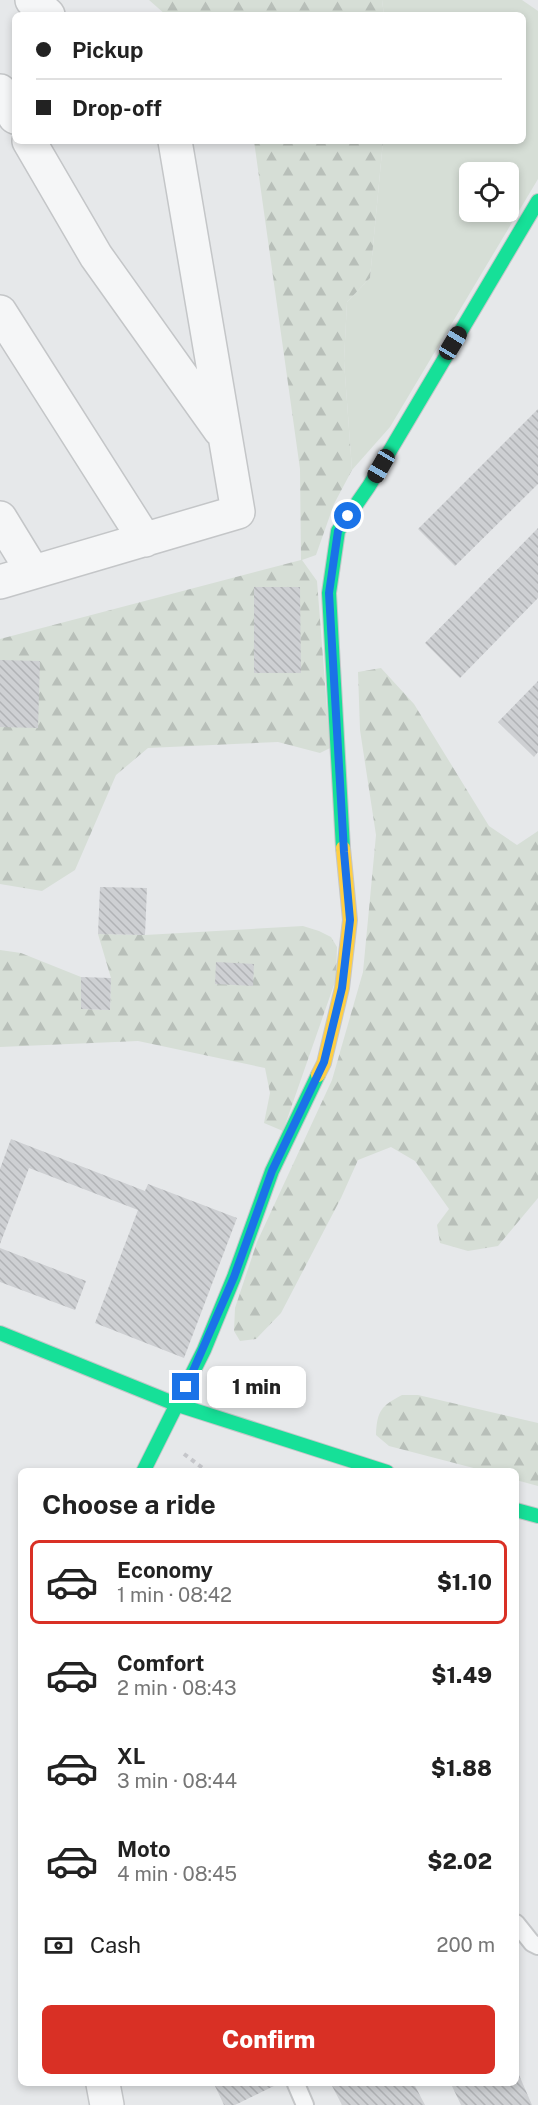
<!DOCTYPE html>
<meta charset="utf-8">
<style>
:root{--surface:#fff;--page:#f6f6f6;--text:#222;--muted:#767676;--line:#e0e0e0;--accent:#d93025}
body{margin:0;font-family:"Public Sans",sans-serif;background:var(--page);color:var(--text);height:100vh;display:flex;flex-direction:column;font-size:22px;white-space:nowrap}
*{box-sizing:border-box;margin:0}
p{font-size:20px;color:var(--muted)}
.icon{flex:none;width:33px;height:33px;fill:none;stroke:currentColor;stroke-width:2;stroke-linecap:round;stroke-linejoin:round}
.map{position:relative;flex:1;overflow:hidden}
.sheet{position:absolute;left:18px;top:1468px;width:501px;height:618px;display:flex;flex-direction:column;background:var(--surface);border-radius:9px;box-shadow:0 3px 9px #0003}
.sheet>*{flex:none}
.hud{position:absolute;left:12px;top:12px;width:514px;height:132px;border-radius:9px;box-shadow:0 3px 9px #0003;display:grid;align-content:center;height:132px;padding:0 24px;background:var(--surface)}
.tools{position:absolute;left:459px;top:162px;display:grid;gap:12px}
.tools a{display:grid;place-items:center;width:60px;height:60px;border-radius:9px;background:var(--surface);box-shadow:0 3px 9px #0003;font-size:30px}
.end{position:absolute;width:27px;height:27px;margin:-14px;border:8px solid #1a73e8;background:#fff;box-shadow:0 0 0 3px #fff}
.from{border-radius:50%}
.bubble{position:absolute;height:42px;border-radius:9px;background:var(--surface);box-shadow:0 3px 9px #0003;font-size:20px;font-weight:800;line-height:42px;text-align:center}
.car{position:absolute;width:18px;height:36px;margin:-18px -9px;border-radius:8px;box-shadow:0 0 4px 2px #0007;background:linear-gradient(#222 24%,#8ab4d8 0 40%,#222 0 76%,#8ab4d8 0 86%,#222 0)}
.hud b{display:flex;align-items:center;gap:21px;height:57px;font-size:22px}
.hud b+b{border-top:2px solid var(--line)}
.hud i{width:15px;height:15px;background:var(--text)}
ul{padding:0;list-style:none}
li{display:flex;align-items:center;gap:18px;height:84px;margin:0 12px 9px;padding:0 12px;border:3px solid transparent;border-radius:9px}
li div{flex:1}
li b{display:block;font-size:22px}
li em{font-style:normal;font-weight:800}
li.selected{border-color:var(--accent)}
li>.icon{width:54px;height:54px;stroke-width:1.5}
h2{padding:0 24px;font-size:27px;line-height:72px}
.pay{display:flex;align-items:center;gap:15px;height:66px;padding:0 24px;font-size:22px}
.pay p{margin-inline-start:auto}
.cta{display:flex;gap:12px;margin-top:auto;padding:12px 24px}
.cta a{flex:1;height:69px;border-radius:9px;background:var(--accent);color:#fff;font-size:24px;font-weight:800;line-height:69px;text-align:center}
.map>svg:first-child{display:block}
.grass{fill:#d6ded6;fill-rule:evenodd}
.forest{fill:url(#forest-firs)}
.building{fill:url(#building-back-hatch)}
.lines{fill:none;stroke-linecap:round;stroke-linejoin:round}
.lane-casing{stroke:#c4c6c8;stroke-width:20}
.street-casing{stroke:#c4c6c8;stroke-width:36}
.fast-casing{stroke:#c4c6c8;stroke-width:16}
.slow-casing{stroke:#c4c6c8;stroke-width:16}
.path{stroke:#c5c6ca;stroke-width:4;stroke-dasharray:4.5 4.5;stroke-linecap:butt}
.lane{stroke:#f5f6f7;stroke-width:16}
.street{stroke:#f5f6f7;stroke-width:33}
.fast{stroke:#16e098;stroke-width:14}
.slow{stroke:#ffcf43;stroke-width:14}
.route{stroke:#1a73e8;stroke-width:8}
</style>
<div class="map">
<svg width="538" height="2105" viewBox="0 0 538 2105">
<defs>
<pattern id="forest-firs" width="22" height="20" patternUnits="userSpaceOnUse" patternTransform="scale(1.5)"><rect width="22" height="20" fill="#d6ded6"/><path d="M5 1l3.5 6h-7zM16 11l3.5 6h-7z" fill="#b8bfb9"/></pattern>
<pattern id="building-back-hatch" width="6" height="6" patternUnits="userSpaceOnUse" patternTransform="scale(1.5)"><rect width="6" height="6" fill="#ced0d3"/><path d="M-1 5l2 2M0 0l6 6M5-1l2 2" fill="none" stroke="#b1b3b6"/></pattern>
</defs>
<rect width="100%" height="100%" fill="#e6e8ea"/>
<path class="grass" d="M382,0H522L538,11V179L390,427L352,470L344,361L347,302L370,278L383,141H524V15H384ZM470,172H508V212H470Z"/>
<path class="forest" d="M149,0H382L384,15H166Z
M254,141H383L370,278L347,302L344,361L352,470L334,504L316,555L302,560L317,581L330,748L320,753L278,742L148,748L116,775L75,870L42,891L0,884V639L301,560L300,469Z
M381,668L414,704L489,826L517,845L538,831V1198L498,1246L468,1251L440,1243L437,1225L449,1209L415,1161L391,1147L358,1160L341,1198L281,1313L256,1339L240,1341L234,1331L235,1308L257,1242L332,1080L363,972L376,835L360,730L358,672Z
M303,926L319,931L331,937L337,947L336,979L283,1131L264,1123L270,1093L265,1068L138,1041L0,1047V950L21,953L81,977V1009L110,1010L111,978L98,934L145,935Z
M402,1395H418L538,1423V1486L516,1480V1472L485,1471L389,1446L376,1435C377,1411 381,1406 402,1395Z"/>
<path class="building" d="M538,409V484L455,566L418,529Z
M538,528V598L460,678L425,643Z
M254,587H300L301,673H254Z
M0,660L40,661L38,728L0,727Z
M538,681V752L534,757L498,722Z
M100,887L147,888L145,935L98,934Z
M216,962L254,964L253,986L215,984Z
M81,977L111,978L110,1010L81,1009Z
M11,1139L145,1191L148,1184L237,1218L184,1358L95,1323L138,1210L29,1168L0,1244V1169Z
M0,1248L86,1281L75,1310L0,1282Z
M516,2068L532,2105H461L451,2084H516Z
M214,2084H278L235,2105H224Z
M331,2084H414L425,2105H342Z"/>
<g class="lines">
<g class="lane-casing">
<path id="lane" d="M516,1923L532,1943L538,1946
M296,2084L305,2105"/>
</g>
<g class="street-casing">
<path id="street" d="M32,0L48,15
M0,91L15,117
M29,141L96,256L220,430
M0,312L145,540
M0,518L33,572
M0,582L238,512L175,141
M103,2084L107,2105"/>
</g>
<g class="fast-casing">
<path id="fast" d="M343,848L329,593L338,531L369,486L538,201
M0,1333L178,1405L387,1472
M143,1472L204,1350L234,1277L272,1171L318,1075
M516,1510L538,1516"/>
</g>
<g class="slow-casing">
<path id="slow" d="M318,1075L324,1063L342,988L350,920L343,848"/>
</g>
<path class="path" d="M184,1454L208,1472"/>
<use href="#lane" class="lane"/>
<use href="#street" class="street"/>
<use href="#fast" class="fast"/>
<use href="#slow" class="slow"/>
</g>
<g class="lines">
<path class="route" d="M186,1387L234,1277L272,1171L324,1062L342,988L350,920L344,852L329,593L338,531L348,516"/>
</g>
</svg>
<div class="tools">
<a><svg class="icon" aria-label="locate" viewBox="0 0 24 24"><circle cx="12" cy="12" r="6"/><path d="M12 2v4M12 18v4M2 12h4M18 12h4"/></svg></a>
</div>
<i class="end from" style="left:348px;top:516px"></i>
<i class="end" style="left:186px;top:1387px"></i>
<div class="bubble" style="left:207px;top:1366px;width:99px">1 min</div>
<i class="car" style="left:453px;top:343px;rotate:31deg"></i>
<i class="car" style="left:381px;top:466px;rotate:210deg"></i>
<div class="hud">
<b><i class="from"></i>Pickup</b>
<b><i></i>Drop-off</b>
</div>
<section class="sheet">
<h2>Choose a ride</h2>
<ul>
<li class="selected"><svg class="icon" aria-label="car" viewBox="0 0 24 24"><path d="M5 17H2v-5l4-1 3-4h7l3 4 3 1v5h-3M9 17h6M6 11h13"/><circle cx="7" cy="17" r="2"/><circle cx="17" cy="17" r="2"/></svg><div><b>Economy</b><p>1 min · 08:42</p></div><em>$1.10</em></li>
<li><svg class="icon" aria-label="car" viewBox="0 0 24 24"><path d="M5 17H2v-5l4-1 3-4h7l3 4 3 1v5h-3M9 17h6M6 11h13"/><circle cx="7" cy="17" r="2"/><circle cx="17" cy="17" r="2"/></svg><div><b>Comfort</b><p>2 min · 08:43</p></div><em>$1.49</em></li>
<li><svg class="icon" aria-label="car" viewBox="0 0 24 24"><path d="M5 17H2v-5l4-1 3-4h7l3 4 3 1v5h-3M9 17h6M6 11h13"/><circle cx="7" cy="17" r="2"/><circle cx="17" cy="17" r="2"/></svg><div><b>XL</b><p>3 min · 08:44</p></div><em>$1.88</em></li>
<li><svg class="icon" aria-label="car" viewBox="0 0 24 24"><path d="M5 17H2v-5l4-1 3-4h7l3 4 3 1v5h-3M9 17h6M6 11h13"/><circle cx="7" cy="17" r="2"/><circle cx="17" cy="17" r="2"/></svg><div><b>Moto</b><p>4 min · 08:45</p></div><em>$2.02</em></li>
</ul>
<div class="pay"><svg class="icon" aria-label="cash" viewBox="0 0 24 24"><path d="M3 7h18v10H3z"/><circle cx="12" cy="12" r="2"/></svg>Cash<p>200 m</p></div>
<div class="cta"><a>Confirm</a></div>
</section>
</div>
